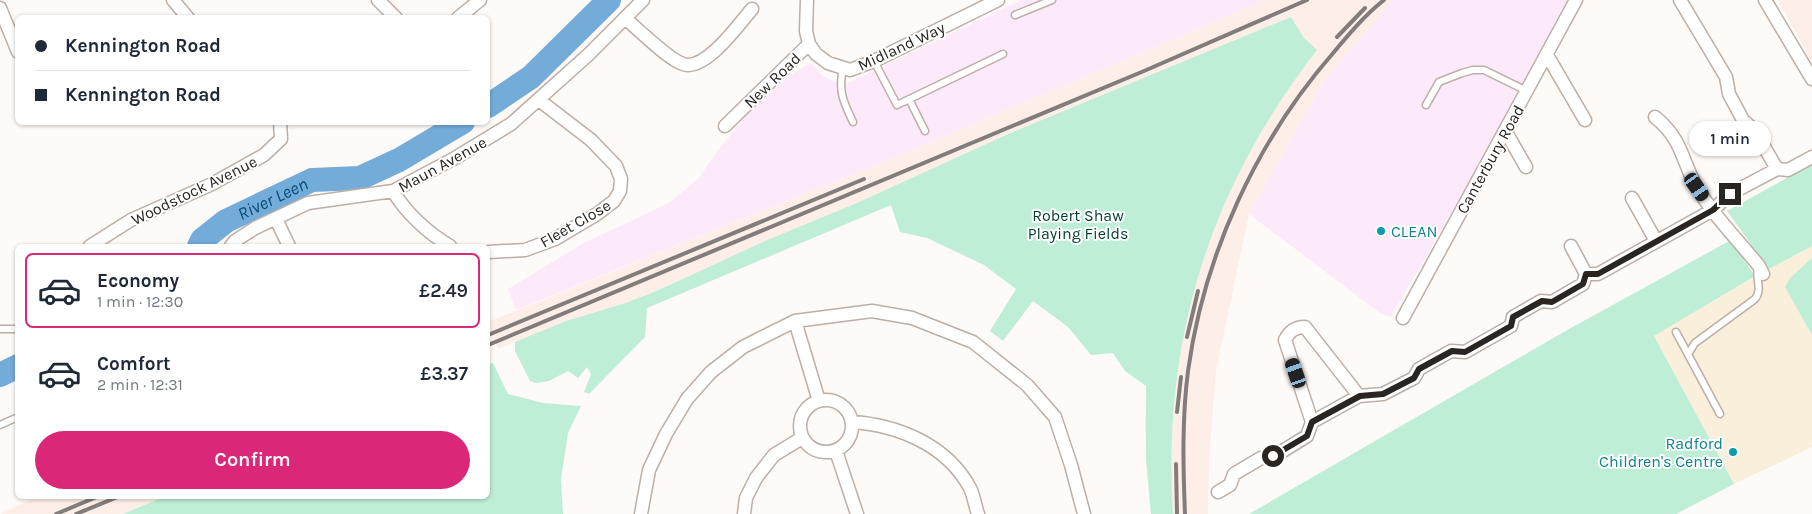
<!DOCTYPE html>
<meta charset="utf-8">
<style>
:root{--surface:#fff;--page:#f2f2f3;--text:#1f2937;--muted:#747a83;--line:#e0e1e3;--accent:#db2777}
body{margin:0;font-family:Karla,sans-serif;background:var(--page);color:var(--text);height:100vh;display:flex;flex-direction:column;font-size:19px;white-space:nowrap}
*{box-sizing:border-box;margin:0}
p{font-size:16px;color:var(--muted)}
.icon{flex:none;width:28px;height:28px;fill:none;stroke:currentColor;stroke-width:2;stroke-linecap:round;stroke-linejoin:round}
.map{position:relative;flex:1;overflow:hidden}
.sheet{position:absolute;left:15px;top:244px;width:475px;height:255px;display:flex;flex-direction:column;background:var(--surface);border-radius:8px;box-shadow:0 1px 4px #0004}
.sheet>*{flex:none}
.top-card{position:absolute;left:15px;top:15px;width:475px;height:110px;border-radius:8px;box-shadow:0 1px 4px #0004;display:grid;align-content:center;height:110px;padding:0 20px;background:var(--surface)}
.end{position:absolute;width:22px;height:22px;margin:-11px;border:6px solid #2b2522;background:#fff;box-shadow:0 0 0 2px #fff}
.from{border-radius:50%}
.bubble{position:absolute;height:35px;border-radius:18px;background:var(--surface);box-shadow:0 1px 4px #0004;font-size:16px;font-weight:600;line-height:35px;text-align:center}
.car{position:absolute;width:15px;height:30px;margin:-15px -8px;border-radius:6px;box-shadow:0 0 4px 1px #0007;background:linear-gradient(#222 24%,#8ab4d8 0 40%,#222 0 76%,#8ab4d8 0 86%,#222 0)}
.top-card b{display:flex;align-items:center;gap:18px;height:48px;font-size:19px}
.top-card b+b{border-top:1px solid var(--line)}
.top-card i{width:12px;height:12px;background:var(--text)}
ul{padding:9px 0 0;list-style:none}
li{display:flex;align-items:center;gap:15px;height:75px;margin:0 10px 8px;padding:0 10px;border:2px solid transparent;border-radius:8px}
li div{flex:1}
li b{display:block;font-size:19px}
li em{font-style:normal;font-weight:600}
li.active{border-color:var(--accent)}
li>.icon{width:45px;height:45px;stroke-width:1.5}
.button{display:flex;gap:10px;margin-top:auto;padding:10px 20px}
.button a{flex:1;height:58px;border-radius:30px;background:var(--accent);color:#fff;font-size:20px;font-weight:600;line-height:58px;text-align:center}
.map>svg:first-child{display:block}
.built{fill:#fdefe7}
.industrial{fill:#fceafb}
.education{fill:#faefda}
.green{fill:#beeed6}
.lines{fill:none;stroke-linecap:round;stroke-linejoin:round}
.river{stroke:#73abd9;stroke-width:24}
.lane-casing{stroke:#bdaea6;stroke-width:9}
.street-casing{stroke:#bdaea6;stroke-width:15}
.lane{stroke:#fff;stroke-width:6}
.street{stroke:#fff;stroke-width:12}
.rail{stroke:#827d7b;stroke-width:4}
.route{stroke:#2b2522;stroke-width:6}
.culture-dot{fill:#0f9aa8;stroke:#fff;stroke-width:2}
.labels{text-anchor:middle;stroke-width:4;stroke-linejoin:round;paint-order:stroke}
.street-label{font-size:16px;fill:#2b2522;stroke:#fff}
.park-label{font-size:16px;fill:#003f29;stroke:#fff}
.culture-label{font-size:16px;fill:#0d838f;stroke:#fff;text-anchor:start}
.water-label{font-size:18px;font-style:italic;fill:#054a76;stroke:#fff}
</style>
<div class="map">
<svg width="1812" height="514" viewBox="0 0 1812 514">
<rect width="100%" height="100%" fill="#fdfaf8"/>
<path class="built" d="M1266,0H1394L1324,81L1249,214L1216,370L1209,459L1208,514H1151L1146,459L1145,422L1148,350L891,205L581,336L566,321L498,349L488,322L881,163Z
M1778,0H1812V62L1802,44Z
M39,496H166L123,514H0Z"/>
<path class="industrial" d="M1021,0H1266L881,163L516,310L508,289L582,244L669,203L698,179L719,149L753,108L790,75L811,63L823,76L832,80L846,84Z
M1394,0H1567L1470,180L1391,317L1380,313L1249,214L1324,81Z"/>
<path class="education" d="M1812,246V447L1734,484L1654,336L1755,276Z"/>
<path class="green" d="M1291,17L1304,38L1317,50C1210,188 1162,339 1173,514H1151L1146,459V386L1125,371L1113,353L1091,355L1068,327L1033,301L1003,341L990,331L1016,289L984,265L927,238L900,232L891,205L647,308L645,337L589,394L584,392L591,374L587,367L578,378L568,371L549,381L536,383L530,381L515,351V342L566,321L626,303L659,290L765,241L857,203L1006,135Z
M1812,164V246L1769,269L1727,211Z
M1731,240L1755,276L1654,336L1734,484L1676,514H1249L1569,329Z
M1812,258V335L1785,287L1790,278Z
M493,363L508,394L543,403L581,406L568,433L561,479L563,514H123L166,496H488V364Z"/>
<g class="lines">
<g class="river">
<path d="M488,106L531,77L609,0"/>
<path id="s1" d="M199,246L202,240L226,221L312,180L360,178L399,160L463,122"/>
<path d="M0,375L18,366"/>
</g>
<g class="lane-casing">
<path id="lane" d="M1015,15L1052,0
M874,61L897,105L1003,54
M843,68C838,91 843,101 853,122
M909,99L925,131
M1426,105L1439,82L1462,73L1473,70H1484L1527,91
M0,329H18
M1676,332L1720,414
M1688,354L1695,343L1755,299C1763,289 1755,279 1758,268
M0,425L18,417"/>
</g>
<g class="street-casing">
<path id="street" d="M173,0L188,18
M378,0L396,18
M807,0L806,31L809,44L816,54L828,63L850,70L874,61L998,0
M1680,0L1726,77L1729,94L1743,120L1755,131L1777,169
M1765,0L1812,79
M0,8L18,52
M458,18L480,0
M626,19C639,30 668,59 683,64C705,72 738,25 752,9
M1547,55L1585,120
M1655,117C1682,139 1681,158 1696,186C1713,215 1738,240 1759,266L1763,274
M725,126L809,44
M1506,132L1526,167
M393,191C406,213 428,233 450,246
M1632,198L1656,241
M276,219L289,246
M90,246L131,220L212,184L264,155L281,139L280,122
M231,246L235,241L255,228L308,203L393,191L455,158L511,124L588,55L643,0
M1571,246L1586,274
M488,252L525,250L555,239L597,214L614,201L620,191L621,179L616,166L591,140L539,100
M1403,318L1576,0
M795,321L819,401
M800 426a26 26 0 1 1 52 0a26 26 0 1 1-52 0Z
M852,422C898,425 947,445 970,488C974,496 975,506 978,514
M1312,422L1285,340C1289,332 1294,327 1305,327L1359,396
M836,451L857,514
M1218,492L1230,485L1234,474L1261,458L1273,457L1307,436L1312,422L1359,396L1383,394L1414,378L1419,369L1451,351L1465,352L1511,326L1513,317L1541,301L1552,302L1583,284L1586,274H1598L1713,210L1730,194L1777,169L1788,170L1812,157
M641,514L649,470L666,434L687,399L711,372L743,347L795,321L872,311L912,318L973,342L1027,385L1055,417L1071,465L1084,514
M744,514L746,498L756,478L774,455L802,438"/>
</g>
<use href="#lane" class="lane"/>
<use href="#street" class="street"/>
<path class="rail" d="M1337,37L1365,8
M488,335L864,179
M1187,337L1198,291
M488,345L1144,71L1307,0
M1177,412L1181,377
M1176,464L1177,514
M56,514L99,496
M76,514L120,496
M1185,514C1183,466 1182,418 1188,371C1204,254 1257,140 1334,52C1349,34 1365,15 1384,0"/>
</g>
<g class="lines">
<path class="route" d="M1273,456L1307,436L1312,422L1360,396L1383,394L1414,378L1419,369L1452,351L1465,352L1511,326L1513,317L1542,301L1552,302L1583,284L1586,274H1598L1713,210L1730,194"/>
</g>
<g class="culture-dot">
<circle cx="1381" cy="231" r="5"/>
<circle cx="1733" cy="452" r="5"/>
</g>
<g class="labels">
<g class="street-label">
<text transform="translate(901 46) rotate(-25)" y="6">Midland Way</text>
<text transform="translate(772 80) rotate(-44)" y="6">New Road</text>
<text transform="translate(1490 159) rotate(-61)" y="6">Canterbury Road</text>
<text transform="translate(442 164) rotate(-29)" y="6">Maun Avenue</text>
<text transform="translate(194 190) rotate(-26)" y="6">Woodstock Avenue</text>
<text transform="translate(575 223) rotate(-30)" y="6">Fleet Close</text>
</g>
<g class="park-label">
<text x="1078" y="221">Robert Shaw<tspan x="1078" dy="18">Playing Fields</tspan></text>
</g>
<g class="culture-label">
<text x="1391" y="237">CLEAN</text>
<text x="1723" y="449" text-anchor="end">Radford<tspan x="1723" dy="18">Children's Centre</tspan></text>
</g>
<g class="water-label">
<text dy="6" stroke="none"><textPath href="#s1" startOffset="89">River Leen</textPath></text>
</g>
</g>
</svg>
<i class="end from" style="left:1273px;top:456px"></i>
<i class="end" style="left:1730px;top:194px"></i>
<div class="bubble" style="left:1689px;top:121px;width:82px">1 min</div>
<i class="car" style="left:1697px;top:187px;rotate:145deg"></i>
<i class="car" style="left:1296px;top:373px;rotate:341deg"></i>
<div class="top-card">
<b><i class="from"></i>Kennington Road</b>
<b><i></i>Kennington Road</b>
</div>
<section class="sheet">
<ul>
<li class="active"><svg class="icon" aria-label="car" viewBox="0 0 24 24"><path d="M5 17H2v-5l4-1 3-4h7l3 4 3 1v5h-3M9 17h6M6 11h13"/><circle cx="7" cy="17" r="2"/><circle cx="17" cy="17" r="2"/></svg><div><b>Economy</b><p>1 min · 12:30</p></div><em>£2.49</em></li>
<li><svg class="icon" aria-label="car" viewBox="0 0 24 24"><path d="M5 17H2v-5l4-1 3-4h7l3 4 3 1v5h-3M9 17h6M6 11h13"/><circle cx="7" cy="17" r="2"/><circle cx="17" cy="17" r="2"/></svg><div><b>Comfort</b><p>2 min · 12:31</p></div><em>£3.37</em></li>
</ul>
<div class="button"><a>Confirm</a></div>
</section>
</div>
